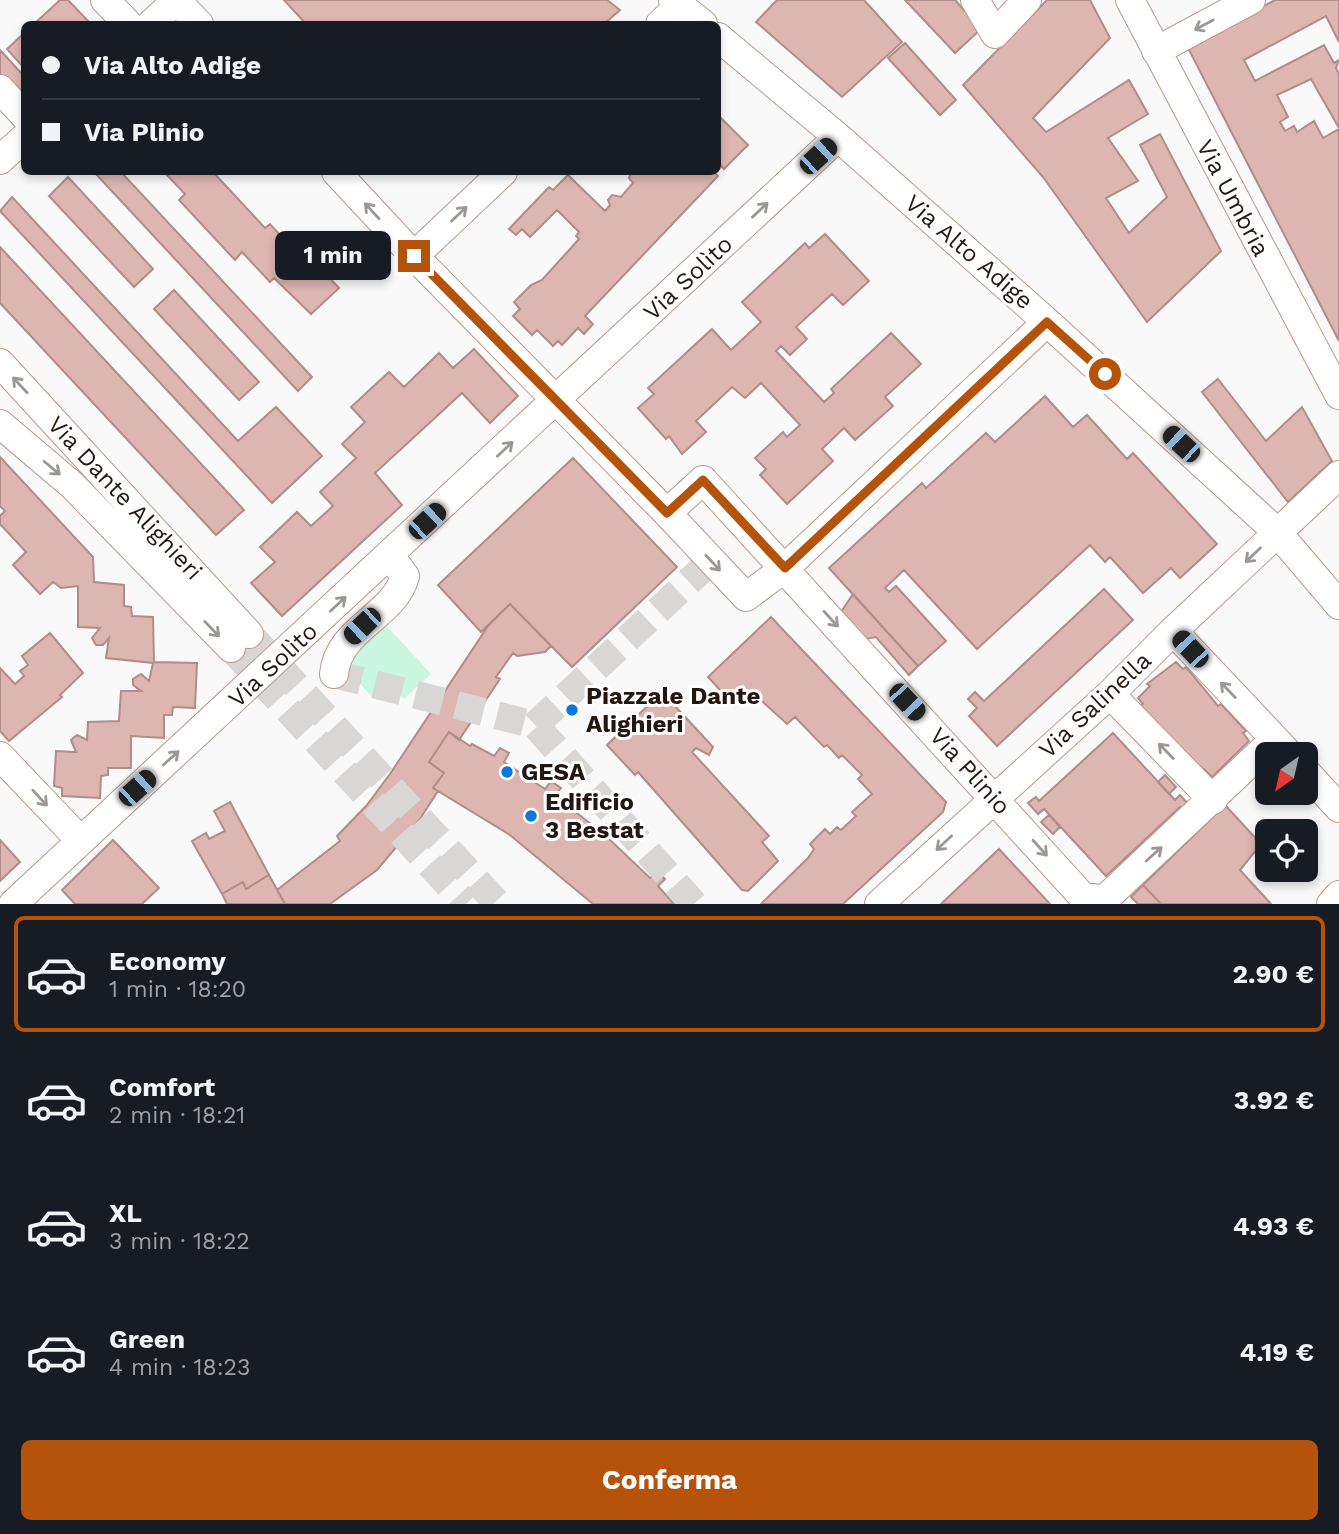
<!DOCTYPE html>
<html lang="it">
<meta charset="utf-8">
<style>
:root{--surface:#171b24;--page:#242831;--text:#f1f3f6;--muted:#9ea1a6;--line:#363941;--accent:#b45309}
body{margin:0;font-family:"Work Sans",sans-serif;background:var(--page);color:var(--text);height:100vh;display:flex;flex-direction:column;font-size:26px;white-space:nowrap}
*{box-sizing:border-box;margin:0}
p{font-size:23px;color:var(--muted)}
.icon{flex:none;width:38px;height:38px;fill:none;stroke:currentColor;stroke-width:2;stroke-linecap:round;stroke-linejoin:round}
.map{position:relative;height:904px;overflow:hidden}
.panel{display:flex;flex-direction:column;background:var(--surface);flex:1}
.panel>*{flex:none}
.banner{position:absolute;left:21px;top:21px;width:700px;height:154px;border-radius:10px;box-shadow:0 4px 10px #0003;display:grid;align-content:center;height:154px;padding:0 21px;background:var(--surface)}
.needle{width:46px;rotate:214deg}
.fabs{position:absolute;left:1255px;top:742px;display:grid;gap:14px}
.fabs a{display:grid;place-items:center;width:63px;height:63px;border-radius:10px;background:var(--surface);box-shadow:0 4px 10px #0003;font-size:35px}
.end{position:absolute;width:32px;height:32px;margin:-16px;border:9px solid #b45309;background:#fff;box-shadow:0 0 0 4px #fff}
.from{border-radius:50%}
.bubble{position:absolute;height:49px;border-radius:10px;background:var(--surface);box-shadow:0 4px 10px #0003;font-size:23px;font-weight:700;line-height:49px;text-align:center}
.car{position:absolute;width:21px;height:42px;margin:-21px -10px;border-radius:9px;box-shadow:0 0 5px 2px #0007;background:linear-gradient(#222 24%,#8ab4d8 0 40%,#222 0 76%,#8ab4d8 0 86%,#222 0)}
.banner b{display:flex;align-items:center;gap:24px;height:66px;font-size:26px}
.banner b+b{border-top:2px solid var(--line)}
.banner i{width:18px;height:18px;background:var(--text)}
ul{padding:12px 0 0;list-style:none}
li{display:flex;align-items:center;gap:21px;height:116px;margin:0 14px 10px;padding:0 7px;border:4px solid transparent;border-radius:10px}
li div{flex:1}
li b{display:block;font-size:26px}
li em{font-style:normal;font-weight:700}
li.current{border-color:var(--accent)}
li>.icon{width:63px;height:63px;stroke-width:1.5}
.cta{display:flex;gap:14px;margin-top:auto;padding:14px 21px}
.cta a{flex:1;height:80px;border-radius:10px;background:var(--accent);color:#fff;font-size:28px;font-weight:700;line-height:80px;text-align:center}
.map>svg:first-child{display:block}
.green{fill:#c9f7e1}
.building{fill:#ddb5b1;stroke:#b28c88;stroke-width:2}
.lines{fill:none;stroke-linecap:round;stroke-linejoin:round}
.minor-tunnel{stroke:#d9d7d6;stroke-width:28;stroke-dasharray:28 14;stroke-linecap:butt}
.minor-casing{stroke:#bb998a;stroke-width:30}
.minor{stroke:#fff;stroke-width:28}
.oneway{stroke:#9c9794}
.route{stroke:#b45309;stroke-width:9}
.poi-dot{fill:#0d77df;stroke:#fff;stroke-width:2.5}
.labels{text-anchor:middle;stroke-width:6;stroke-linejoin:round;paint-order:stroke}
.street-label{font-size:24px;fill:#241711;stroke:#fff}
.poi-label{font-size:24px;font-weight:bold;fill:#241711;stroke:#fff;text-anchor:start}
</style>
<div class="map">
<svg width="1339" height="904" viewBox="0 0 1339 904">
<rect width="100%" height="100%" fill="#f9f9f9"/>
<path class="green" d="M384,623L431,674L404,699L389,683L373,698L347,669V659Z"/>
<path class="building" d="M60,0H68L91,24H34Z
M284,0H607L620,10L604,24H306Z
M777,0H864L902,42L842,97L756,22Z
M905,0H955L981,29L955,53Z
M1047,0H1090L1110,38L1033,118L1046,132L1129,80L1148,114L1108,138L1138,181L1106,198L1129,233L1167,197L1140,145L1160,134L1221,251L1147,322L1043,177L963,85Z
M1275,0H1339V42L1326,16L1244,60L1255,81L1324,45L1334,63L1339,60L1336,68L1339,74V128L1311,79L1277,95L1288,117L1280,122L1285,131L1294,126L1297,132L1314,121L1323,138L1339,129V341L1188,48Z
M24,33V68L7,49Z
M905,43L956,100L940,115L888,58Z
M0,50L24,76L23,99L0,74Z
M718,115L748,145L724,169L720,165L718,168Z
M94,172H121L312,377L298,391Z
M164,172H213L265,228L270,224L291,247L296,242L339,288L311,314L274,278L270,282L242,252L235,260L179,200L185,194Z
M714,172L718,176L585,316L593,324L584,334L578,328L562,345L558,341L553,346L537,330L532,335L513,316L520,309L514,302L531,285L542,280L579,239L576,236L579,232L557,210L530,237L522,229L516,235L509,229L549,187L553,190L568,175L605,211L610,205L608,200L612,195L621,197L633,183L629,178L631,172Z
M68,177L153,269L134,287L49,196Z
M12,197L238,441L276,407L322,456L272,503L0,211Z
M825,234L869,281L843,305L832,294L796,327L807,339L790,355L781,346L776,351L824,402L834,393L831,389L891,333L921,364L885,397L893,406L855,440L844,428L822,449L833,461L787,504L760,475L766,469L755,458L783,432L787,437L800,425L761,383L745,398L732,387L696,421L706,432L682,454L669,436L666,439L638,408L654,394L648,388L712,329L731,350L761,322L742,302L805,243L809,248Z
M0,247L244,510L216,535L0,303Z
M174,290L259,382L239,400L154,309Z
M474,349L518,396L490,423L462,393L375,473L402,505L282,616L251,583L275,562L260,547L297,512L311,526L333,506L320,492L356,458L342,444L365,422L351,407L389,372L404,387L439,353L453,368Z
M1218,379L1266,441L1302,407L1332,461L1288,502L1202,392Z
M1045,396L1073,427L1087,415L1127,459L1133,453L1217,544L1180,578L1171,568L1143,593L1110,557L1105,562L1090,545L977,649L904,570L885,588L889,592L896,586L946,641L918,666L829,568L922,483L926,488L986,433L995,442Z
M0,457L93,557L94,582L124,585V606L131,607L132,616L153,617L154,662L197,663L195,708L173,707L172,715H164V738L131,736V768H108V775L101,776L100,798L62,796V788L54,786L56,751L76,752L71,740L77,735L87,740L88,722L119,721L121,691H141L133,685V679L141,674L149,681L153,663L106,658L109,638L103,645H96L92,638L100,628L78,627V586L61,588L53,582L40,594L13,565L26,552L0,524V516L5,511L0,506Z
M573,458L677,567L572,667L510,604L481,632L438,585Z
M1104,589L1133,620L997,746L969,716L977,708L968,699L975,692L984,701Z
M853,594L918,666L909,675L876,637L865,639L841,612Z
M510,604L551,646L545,652L517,656L513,653L496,677L500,679L459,740L449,732L429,762L444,773L433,788L438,791L420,819L377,870L330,904H285L277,890L340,841L337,836L366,806L390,774L488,626Z
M771,617L946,802L943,812L843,904H761L808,858L814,849L810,844L825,829L830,834L837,827L841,830L856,816L852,812L872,794L858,779L862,775L842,755L839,758L827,745L824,747L795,717L787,724L751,691L735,706L708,677Z
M50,633L83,673L60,695L62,697L9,741L0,731V668L15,684L24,676L20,671L28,665L22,656Z
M1176,662L1183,669L1186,667L1218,706L1221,704L1246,731L1243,733L1249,741L1212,777L1204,769L1200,772L1140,707L1143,704L1138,698L1150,686L1147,684Z
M662,692L713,747L709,755L696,748L692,752L769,836L762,842L778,861L748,891L742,890L638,772L635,775L607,745Z
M449,732L470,746L472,744L494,756L500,748L509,753L504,762L513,768L545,789L551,781L561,788L555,796L600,831L606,824L615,831L608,838L650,878L658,872L665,879L658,886L674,904H593L510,835L433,788L444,773L429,762Z
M1113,733L1175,800L1180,795L1189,805L1183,810L1180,807L1106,876L1044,809L1038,814L1028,803L1036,797L1039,801Z
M1165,775L1176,787L1169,794L1158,782Z
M230,802L269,875L246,889L243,882L222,894L192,841L206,833L209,839L225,831L214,811Z
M1225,805L1261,844L1240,870L1271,904H1161L1143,885Z
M1049,815L1060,827L1053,834L1041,822Z
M0,840L20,862L0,881Z
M113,840L159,888L142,904H75L62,890Z
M999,849L1050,904H941Z
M269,875L285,904H227L222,894L243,882L246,889Z
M1143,885L1161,904H1138L1131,897Z"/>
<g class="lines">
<path class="minor-tunnel" d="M249,634L498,904
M231,648L466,904
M334,674L535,725L694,904
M535,725L711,561"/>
<g class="minor-casing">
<path id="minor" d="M105,0L128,24
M673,0L703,24
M975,0L995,34L1027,0
M1130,0L1339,395
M177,1L199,24
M151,24L177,0
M660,24L680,5
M718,37L838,137L1047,322L1277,532L1339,605
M1156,51L1251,0
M0,89L24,115
M0,160L24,138
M336,172L414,256L667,513L703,480L1082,896L1104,900L1275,739
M414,256L503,172
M0,363L249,634
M0,424L72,485L231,648
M667,513L746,597L785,568L1047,322
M1173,631L1289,754
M334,674C338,628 394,617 405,576L390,556
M1110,694L1213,800
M0,756L80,840
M1306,772L1339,808
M13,904L838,137
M879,904L1110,694L1173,631L1339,475
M1331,904L1339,895"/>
</g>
<use href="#minor" class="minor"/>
</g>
<defs><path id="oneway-shaft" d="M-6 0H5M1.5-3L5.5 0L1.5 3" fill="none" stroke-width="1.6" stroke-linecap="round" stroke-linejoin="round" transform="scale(1.75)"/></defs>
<g class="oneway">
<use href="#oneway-shaft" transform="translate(1204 25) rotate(152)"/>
<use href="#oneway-shaft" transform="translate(760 210) rotate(-43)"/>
<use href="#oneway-shaft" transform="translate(372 211) rotate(-133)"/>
<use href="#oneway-shaft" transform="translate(459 214) rotate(-43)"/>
<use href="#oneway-shaft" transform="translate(20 385) rotate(-133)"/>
<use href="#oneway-shaft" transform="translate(505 449) rotate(-43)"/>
<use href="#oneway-shaft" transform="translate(52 468) rotate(40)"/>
<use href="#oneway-shaft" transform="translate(1253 555) rotate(136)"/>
<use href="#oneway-shaft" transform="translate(713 563) rotate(47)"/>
<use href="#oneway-shaft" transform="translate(338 604) rotate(-43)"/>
<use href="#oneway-shaft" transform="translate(831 619) rotate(48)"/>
<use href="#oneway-shaft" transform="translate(212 629) rotate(46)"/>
<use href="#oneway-shaft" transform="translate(1228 690) rotate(-134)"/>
<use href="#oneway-shaft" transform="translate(1166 751) rotate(-134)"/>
<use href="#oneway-shaft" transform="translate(171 758) rotate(-42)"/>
<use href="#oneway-shaft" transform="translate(40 798) rotate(47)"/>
<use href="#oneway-shaft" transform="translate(944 843) rotate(137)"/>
<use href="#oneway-shaft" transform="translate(1040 848) rotate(48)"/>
<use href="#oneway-shaft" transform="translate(1154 854) rotate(-42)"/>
</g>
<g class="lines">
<path class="route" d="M414,256L667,513L703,480L785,568L1047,322L1105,374"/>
</g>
<g class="poi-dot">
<circle cx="572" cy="710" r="7"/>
<circle cx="507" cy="772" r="7"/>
<circle cx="531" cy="816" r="7"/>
</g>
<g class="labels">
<g class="street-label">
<text transform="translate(1233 198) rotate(62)" y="8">Via Umbria</text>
<text transform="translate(969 252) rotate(41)" y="8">Via Alto Adige</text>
<text transform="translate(688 278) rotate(-43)" y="8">Via Solìto</text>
<text transform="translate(125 498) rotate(47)" y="8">Via Dante Alighieri</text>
<text transform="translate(273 665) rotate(-43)" y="8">Via Solìto</text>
<text transform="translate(1095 705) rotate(-43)" y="8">Via Salinella</text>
<text transform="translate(970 771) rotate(48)" y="8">Via Plinio</text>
</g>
<g class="poi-label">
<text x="586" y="704">Piazzale Dante<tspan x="586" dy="28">Alighieri</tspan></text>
<text x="521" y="780">GESA</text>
<text x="545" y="810">Edificio<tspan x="545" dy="28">3 Bestat</tspan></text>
</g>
</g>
</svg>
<div class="fabs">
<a><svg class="needle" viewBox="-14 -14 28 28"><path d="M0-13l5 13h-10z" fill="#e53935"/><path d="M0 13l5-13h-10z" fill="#9ea1a6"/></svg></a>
<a><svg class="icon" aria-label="locate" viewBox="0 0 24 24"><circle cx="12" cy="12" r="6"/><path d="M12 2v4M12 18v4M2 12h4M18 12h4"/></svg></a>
</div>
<i class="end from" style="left:1105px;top:374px"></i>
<i class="end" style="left:414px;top:256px"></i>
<div class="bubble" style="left:275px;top:231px;width:116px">1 min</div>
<i class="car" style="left:818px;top:156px;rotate:47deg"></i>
<i class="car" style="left:1181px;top:444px;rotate:313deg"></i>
<i class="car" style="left:427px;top:521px;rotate:47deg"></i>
<i class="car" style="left:362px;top:626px;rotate:226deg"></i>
<i class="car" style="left:1190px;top:649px;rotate:317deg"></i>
<i class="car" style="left:907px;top:702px;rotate:137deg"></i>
<i class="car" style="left:137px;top:788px;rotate:48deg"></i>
<div class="banner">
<b><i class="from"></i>Via Alto Adige</b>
<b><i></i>Via Plinio</b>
</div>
</div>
<section class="panel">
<ul>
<li class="current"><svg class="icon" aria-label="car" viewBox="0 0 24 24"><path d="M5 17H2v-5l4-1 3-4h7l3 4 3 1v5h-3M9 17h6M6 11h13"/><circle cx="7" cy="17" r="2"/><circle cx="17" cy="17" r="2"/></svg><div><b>Economy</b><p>1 min · 18:20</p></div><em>2.90 €</em></li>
<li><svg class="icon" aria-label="car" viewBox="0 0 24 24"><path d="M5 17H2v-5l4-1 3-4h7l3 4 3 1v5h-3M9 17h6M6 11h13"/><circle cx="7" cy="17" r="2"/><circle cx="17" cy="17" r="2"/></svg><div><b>Comfort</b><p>2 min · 18:21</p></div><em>3.92 €</em></li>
<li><svg class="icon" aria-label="car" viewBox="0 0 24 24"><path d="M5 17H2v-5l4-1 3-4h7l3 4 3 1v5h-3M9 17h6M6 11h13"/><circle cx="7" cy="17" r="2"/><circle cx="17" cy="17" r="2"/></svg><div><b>XL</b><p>3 min · 18:22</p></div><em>4.93 €</em></li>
<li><svg class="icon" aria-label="car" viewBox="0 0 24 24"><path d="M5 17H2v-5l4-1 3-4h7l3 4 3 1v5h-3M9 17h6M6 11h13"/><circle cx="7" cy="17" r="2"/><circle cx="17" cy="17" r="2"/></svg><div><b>Green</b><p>4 min · 18:23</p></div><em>4.19 €</em></li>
</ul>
<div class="cta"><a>Conferma</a></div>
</section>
